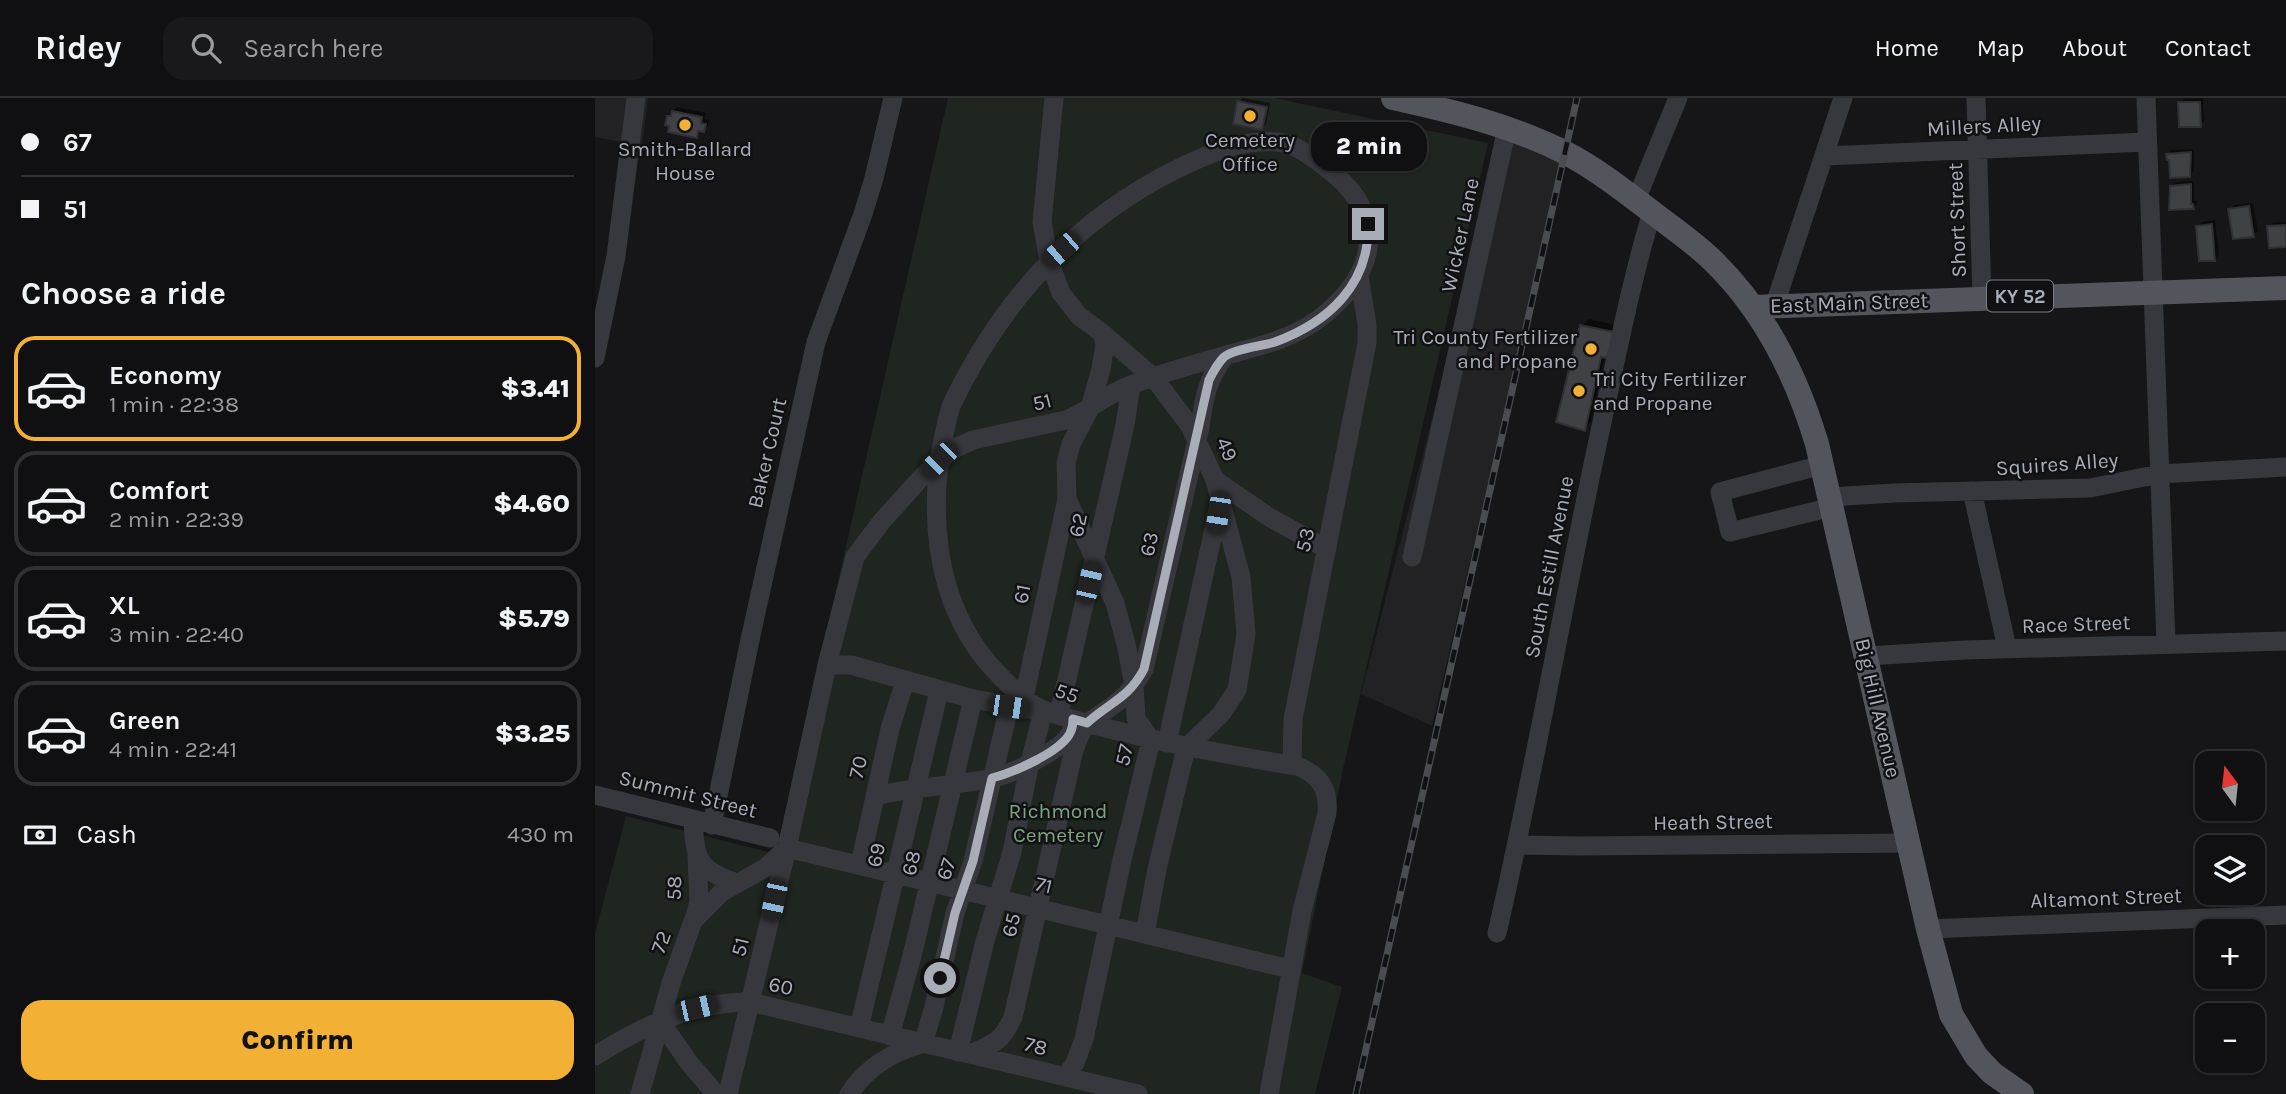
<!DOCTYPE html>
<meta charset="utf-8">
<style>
:root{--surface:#101012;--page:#19191b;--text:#f1f3f6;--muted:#9c9d9f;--line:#303032;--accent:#f2b134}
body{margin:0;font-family:Karla,sans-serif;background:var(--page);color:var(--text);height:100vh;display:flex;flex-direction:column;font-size:26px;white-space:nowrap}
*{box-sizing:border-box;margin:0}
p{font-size:23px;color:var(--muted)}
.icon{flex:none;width:38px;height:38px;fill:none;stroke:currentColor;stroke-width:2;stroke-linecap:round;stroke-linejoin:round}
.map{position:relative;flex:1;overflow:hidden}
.panel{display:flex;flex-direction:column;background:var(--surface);width:595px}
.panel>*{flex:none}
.hud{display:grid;align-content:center;height:154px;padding:0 21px;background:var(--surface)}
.needle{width:46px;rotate:345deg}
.controls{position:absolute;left:1600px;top:653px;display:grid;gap:14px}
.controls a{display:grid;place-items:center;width:70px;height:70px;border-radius:14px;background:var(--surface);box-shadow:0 2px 5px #0004,0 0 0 2px var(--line);font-size:35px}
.end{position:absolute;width:32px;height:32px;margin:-16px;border:9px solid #a8adb8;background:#111;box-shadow:0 0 0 4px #111}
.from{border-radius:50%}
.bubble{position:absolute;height:49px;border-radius:21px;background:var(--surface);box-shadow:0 2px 5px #0004,0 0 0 2px var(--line);font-size:23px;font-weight:800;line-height:49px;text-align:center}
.car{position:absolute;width:21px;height:42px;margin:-21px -10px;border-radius:9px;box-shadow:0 0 5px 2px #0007;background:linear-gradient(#222 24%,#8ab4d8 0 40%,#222 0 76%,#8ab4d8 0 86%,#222 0)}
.hud b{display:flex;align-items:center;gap:24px;height:66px;font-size:26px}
.hud b+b{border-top:2px solid var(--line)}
.hud i{width:18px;height:18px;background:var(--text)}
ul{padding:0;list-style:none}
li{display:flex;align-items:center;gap:21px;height:105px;margin:0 14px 10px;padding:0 7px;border:4px solid var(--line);border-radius:21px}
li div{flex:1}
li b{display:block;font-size:26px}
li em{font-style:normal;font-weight:800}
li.on{border-color:var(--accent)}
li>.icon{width:63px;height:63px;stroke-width:1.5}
h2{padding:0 21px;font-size:32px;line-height:84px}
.pay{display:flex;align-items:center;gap:18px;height:77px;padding:0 21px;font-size:26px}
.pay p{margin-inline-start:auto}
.cta{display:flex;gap:14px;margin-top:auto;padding:14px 21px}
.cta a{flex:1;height:80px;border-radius:21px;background:var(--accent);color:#111;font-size:28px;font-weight:800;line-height:80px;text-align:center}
header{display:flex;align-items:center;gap:42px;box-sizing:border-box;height:98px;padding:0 35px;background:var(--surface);border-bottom:2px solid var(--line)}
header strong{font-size:33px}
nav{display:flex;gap:38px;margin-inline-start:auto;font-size:24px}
.search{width:490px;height:63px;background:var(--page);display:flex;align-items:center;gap:18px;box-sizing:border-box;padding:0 24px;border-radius:21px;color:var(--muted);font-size:26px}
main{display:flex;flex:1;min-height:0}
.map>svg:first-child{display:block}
.built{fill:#222225}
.green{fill:#1e261f}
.shadow{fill:#0007}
.building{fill:#404145;stroke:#303034;stroke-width:2}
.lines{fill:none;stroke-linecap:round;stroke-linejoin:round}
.minor{stroke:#37383d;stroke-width:19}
.major{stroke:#53555c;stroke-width:24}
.rail-casing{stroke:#4a4c52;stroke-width:7}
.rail{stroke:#111113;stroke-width:4.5;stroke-dasharray:13;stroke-linecap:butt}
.route{stroke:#a8adb8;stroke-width:9}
.poi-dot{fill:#f2b134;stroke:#111113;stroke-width:2.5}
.labels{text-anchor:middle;stroke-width:5;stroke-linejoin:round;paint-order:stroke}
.shield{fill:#111113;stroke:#7b7e86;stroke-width:2}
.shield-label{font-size:19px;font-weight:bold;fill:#a8adb8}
.street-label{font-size:21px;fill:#a8adb8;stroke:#111113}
.poi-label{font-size:21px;fill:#a8adb8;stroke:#111113}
.park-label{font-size:21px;fill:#7fa381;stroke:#111113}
</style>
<header>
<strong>Ridey</strong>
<div class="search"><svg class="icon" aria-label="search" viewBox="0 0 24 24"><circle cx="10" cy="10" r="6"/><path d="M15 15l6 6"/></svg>Search here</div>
<nav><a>Home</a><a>Map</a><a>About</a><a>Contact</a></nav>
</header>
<main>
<section class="panel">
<div class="hud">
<b><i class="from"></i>67</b>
<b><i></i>51</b>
</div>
<h2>Choose a ride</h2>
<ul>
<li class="on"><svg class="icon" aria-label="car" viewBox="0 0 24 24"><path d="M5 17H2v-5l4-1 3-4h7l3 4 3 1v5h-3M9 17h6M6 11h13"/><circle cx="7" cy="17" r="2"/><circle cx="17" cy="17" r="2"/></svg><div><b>Economy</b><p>1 min · 22:38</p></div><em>$3.41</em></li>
<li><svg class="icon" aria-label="car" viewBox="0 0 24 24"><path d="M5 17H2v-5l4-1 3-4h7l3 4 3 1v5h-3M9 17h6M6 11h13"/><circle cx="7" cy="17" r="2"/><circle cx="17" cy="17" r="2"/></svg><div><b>Comfort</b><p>2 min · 22:39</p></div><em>$4.60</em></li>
<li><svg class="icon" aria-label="car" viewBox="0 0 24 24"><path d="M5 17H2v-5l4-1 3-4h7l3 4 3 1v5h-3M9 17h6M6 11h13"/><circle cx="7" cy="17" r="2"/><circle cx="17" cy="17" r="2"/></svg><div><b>XL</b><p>3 min · 22:40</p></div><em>$5.79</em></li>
<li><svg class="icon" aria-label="car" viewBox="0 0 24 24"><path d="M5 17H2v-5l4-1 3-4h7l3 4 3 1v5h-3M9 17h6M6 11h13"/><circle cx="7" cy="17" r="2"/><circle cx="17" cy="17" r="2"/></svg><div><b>Green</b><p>4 min · 22:41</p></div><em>$3.25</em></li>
</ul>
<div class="pay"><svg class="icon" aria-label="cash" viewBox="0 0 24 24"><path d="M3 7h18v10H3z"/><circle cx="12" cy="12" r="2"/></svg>Cash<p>430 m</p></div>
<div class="cta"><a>Confirm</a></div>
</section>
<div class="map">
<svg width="1691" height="996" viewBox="0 0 1691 996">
<rect width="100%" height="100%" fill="#161618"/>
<path class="built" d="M0,0H53L47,48L0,39Z
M912,30L970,55L837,628L766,596Z"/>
<path class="green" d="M353,0H679L893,45L748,671L707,875L747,889L720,996H0V836L31,718L181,756Z"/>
<path class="shadow" d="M648,0L675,5L671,26L667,30L644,4Z
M1608,0L1609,23L1605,27L1585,5L1589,1Z
M82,9L111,15L109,21L114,22L113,28L101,38L73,19Z
M739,34L760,39L753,64L737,36Z
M1599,51V73L1594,77L1573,57L1577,52Z
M1599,83V103H1602V105L1598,110L1577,88L1581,84Z
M1658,105L1663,133L1658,137L1635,112L1639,107Z
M1620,122L1624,157L1619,161L1603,128L1607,124Z
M1691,124V147L1674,129L1678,125Z
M994,221L1025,228L1010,258L996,324L989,331L987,228Z"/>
<path class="building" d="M642,3L672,9L667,32L638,26Z
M1583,4H1605L1606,29H1584Z
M77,13L107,19L106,25L111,26L109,34L103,33L102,40L73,34L74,28L70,27L72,18H76Z
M736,35L760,40L754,66L730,61Z
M1596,54L1595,79L1575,80L1574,62H1572L1571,56Z
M1596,86V106H1598L1599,111L1574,112L1575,88Z
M1654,108L1659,139L1638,141L1633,111Z
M1617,126L1620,163H1604L1601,128Z
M1691,127V149L1674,150L1672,128Z
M985,227L1019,234L1012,260L1006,259L990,333L961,324Z"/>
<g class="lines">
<path class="minor" d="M459,0L447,124L454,163L466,195L484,218L507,235L559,280L595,328L620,382L646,479L651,536L642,592L626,616L591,650L562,771L550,836
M1381,0L1387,200
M1551,0L1571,546
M1229,58L1552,44
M1041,102L1083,0
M1179,209L1248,0
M0,260L21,158L41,0
M1227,367L1125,394L1135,434L1237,409
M620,382L674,419L732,451
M1377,393L1412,550
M1235,399L1299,395L1495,390L1564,376L1691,369
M817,459L912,30
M1272,558L1370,552L1691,543
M232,567H256L378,601L464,616L530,327L536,287
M429,600L472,401
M572,645L624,408
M697,667L698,621L772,245V226L764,178
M0,697L175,740
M280,698C319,689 359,688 398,680C416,676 470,651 476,634C478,630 478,627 478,623
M98,722C100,762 103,772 142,785
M117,727L156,537L221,244L268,116L279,80L298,0
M922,747L983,748L1313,745
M265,766L295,631L310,583
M99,822L104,804L102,758
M1333,831L1691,817
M902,835C942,662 971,488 1009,315C1024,247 1037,180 1057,114
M65,923L95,966L121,996
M264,930L344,593
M295,938L317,858L378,601
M328,946L339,909L360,815L378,763L414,609
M363,954L390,843L417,754L435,664L448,614
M375,956C398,946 407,944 418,919L478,656C489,618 498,624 525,602C535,594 543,582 549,571L605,329C609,299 612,282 630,258
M0,958C47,928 98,904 155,904L543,996
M470,979L480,965L489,941L527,762L556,642L541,620L539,587L531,546L520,505L472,401L471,365L476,346L495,310L506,271L510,246L507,235
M45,996L76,885L98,823L127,794L170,770L192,750L695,871
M133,996L192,750L232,567L260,459L287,423L325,381L354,353L378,342L471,322C494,313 513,295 536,287C567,275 600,266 632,257C665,248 697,241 725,220C784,174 794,115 729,68C715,58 701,46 683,44C647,41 613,56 582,71C479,122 405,205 356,308C330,400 334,509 407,580C418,591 430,603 444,610C467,620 492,625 515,631C577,647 639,658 702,668C725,677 734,691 732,715L707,813L674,996
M254,996C272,969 296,955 326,946"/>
<path class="major" d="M798,0C857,13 915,27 969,54C1002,71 1032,95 1061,117C1079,131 1098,144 1115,160C1169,211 1201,276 1222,346L1333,831L1356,916L1381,958L1397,975L1427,996
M1159,209L1691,190"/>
<g class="rail-casing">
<path id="rail" d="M761,996L982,0"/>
</g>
<use href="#rail" class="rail"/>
</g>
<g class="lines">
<path class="route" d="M345,880L360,815L378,763L397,680C417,675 463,655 474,637C477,632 478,627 478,621L492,625C515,604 533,601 549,571L614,282C618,274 623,265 629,259C638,251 668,248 680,244C734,224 775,186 773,126"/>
</g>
<g class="poi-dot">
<circle cx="655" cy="18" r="7"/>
<circle cx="90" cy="27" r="7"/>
<circle cx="996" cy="251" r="7"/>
<circle cx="984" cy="293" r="7"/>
</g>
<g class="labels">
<rect class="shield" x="1392" y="182.5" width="66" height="31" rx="5"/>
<g class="shield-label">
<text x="1425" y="205">KY 52</text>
</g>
<g class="street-label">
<text transform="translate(1389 28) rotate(-3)" y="7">Millers Alley</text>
<text transform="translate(1362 122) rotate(-92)" y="7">Short Street</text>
<text transform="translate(865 137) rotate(-78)" y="7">Wicker Lane</text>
<text transform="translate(1254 205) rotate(-2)" y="7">East Main Street</text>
<text transform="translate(447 304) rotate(-14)" y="7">51</text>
<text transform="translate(632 351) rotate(66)" y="7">49</text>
<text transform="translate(172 355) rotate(-77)" y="7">Baker Court</text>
<text transform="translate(1462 366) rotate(-4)" y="7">Squires Alley</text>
<text transform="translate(483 427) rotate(-78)" y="7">62</text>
<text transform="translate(710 442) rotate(-77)" y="7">53</text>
<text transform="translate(554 446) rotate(-78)" y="7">63</text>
<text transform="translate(954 469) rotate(-79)" y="7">South Estill Avenue</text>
<text transform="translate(427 496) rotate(-79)" y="7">61</text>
<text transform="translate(1481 526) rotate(-2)" y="7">Race Street</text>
<text transform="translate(472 595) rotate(18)" y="7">55</text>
<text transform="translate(1283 610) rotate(77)" y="7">Big Hill Avenue</text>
<text transform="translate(529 657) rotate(-77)" y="7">57</text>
<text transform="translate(263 669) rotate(-77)" y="7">70</text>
<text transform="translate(93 696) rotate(14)" y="7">Summit Street</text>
<text transform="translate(1118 724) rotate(-1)" y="7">Heath Street</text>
<text transform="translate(281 757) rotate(-78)" y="7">69</text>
<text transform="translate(316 765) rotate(-77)" y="7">68</text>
<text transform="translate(351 771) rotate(-72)" y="7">67</text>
<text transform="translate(449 787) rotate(13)" y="7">71</text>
<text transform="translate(79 790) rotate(-89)" y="7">58</text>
<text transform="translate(1511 800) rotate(-2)" y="7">Altamont Street</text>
<text transform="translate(416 827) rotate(-76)" y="7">65</text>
<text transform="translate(66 844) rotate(-70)" y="7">72</text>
<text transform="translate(145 849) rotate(-76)" y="7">51</text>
<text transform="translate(186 888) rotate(12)" y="7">60</text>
<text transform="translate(441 948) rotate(14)" y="7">78</text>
</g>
<g class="poi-label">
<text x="655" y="49">Cemetery<tspan x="655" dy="24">Office</tspan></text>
<text x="90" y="58">Smith-Ballard<tspan x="90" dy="24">House</tspan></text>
<text x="982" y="246" text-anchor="end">Tri County Fertilizer<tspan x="982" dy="24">and Propane</tspan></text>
<text x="998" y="288" text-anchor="start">Tri City Fertilizer<tspan x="998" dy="24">and Propane</tspan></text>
</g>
<g class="park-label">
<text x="463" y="720">Richmond<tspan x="463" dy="24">Cemetery</tspan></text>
</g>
</g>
</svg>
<div class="controls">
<a><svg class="needle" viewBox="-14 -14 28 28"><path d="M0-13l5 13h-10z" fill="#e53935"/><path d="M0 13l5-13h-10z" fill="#9c9d9f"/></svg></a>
<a><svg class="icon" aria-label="layers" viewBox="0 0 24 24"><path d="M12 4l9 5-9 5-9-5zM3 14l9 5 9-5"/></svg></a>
<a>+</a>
<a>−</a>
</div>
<i class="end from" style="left:345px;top:880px"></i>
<i class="end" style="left:773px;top:126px"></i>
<div class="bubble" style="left:716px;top:24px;width:116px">2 min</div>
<i class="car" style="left:466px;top:152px;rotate:229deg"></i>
<i class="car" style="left:344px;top:362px;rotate:225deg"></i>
<i class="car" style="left:623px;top:415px;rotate:189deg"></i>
<i class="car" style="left:494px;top:484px;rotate:13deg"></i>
<i class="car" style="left:414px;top:609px;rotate:98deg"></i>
<i class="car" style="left:179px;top:802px;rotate:192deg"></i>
<i class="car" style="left:102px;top:910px;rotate:77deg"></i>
</div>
</main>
